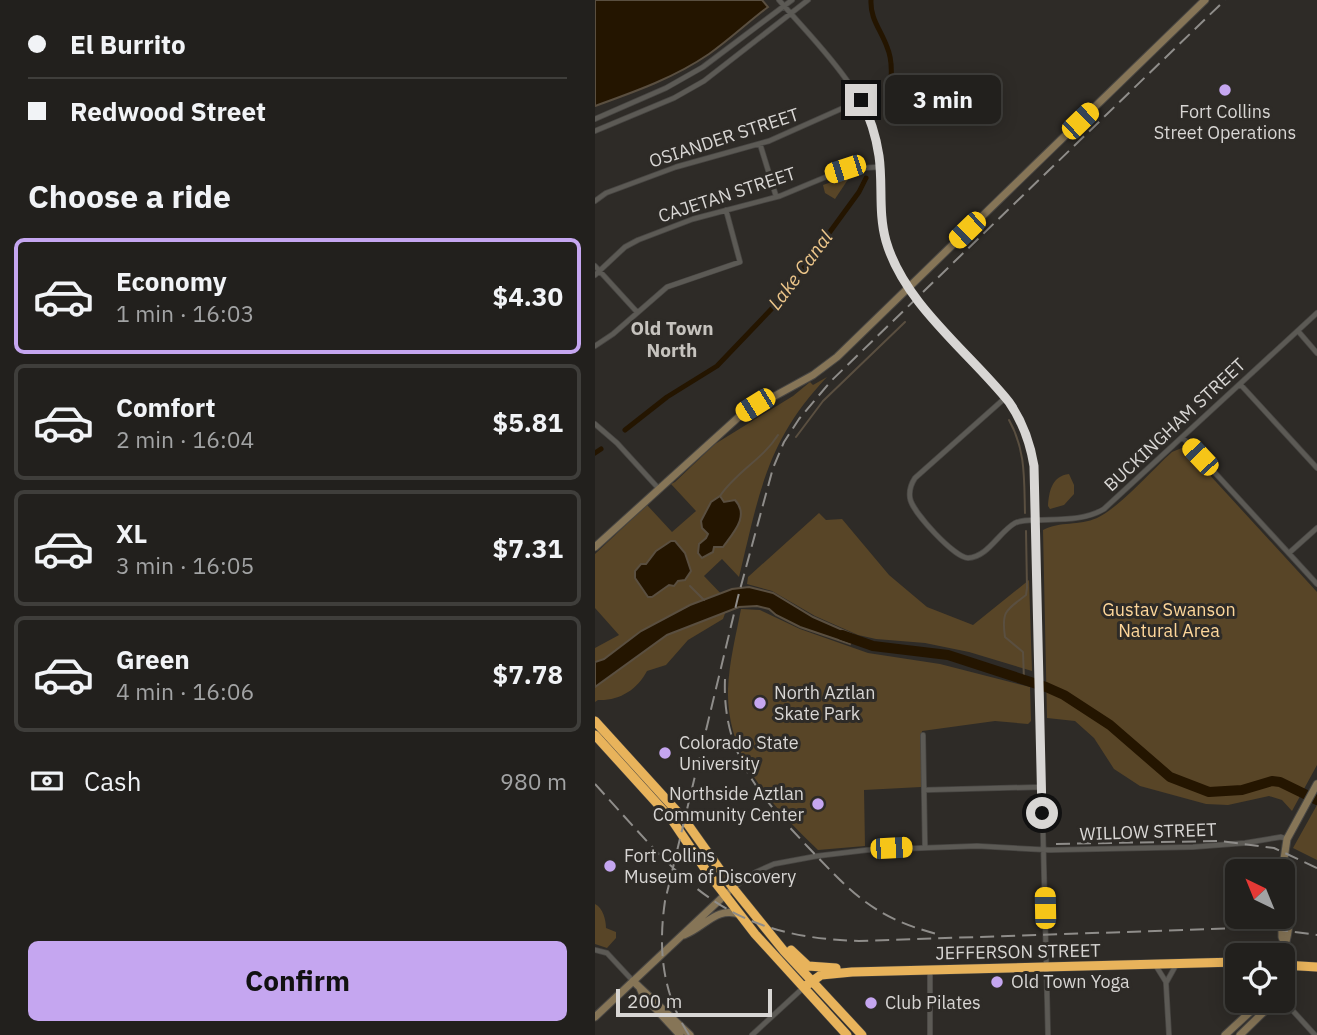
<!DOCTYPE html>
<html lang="en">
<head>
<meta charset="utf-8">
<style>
  body { margin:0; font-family:"IBM Plex Sans",sans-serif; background:#2a2826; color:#f1f3f6; height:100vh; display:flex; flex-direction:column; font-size:26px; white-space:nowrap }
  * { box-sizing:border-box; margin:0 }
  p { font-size:23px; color:#a2a3a4 }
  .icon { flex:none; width:38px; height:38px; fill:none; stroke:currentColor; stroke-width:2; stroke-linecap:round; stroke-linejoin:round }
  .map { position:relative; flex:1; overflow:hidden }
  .side { display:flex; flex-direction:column; background:#22201d; width:595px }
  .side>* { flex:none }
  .banner { display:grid; align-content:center; height:154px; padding:0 28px; background:#22201d }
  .needle { width:46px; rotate:317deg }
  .tools { position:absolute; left:630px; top:859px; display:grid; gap:14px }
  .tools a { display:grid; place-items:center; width:70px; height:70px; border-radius:10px; background:#22201d; box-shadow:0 4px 18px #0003,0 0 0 2px #3f3e3b; font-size:35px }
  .scale { position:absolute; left:21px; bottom:18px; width:156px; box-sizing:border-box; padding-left:7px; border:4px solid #d8d6d4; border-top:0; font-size:19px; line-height:24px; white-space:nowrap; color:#d8d6d4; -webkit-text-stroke:5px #2e2b27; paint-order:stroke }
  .end { position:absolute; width:32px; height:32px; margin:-16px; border:9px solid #d8d6d4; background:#111; box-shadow:0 0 0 4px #111 }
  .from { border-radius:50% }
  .bubble { position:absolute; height:49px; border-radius:10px; background:#22201d; box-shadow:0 4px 18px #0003,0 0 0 2px #3f3e3b; font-size:23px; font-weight:700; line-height:49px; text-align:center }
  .car { position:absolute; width:21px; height:42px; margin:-21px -10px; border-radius:9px; box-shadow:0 0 5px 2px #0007; background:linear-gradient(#f5c518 24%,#345 0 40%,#f5c518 0 76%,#345 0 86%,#f5c518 0) }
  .banner b { display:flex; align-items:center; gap:24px; height:66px; font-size:26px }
  .banner b+b { border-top:2px solid #3f3e3b }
  .banner i { width:18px; height:18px; background:#f1f3f6 }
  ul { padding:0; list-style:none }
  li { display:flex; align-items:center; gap:21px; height:116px; margin:0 14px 10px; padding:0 14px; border:4px solid #3f3e3b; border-radius:10px }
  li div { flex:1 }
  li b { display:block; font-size:26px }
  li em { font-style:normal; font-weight:700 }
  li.selected { border-color:#c5a6f0 }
  li>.icon { width:63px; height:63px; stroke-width:1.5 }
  h2 { padding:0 28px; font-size:32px; line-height:84px }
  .pay { display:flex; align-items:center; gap:18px; height:77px; padding:0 28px; font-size:26px }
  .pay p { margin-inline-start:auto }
  .cta { display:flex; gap:14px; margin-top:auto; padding:14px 28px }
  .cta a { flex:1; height:80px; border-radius:10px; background:#c5a6f0; color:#111; font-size:28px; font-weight:700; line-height:80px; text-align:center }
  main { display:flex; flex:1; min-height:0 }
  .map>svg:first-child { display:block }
</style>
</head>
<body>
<main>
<section class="side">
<div class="banner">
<b><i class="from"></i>El Burrito</b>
<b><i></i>Redwood Street</b>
</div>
<h2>Choose a ride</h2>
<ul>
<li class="selected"><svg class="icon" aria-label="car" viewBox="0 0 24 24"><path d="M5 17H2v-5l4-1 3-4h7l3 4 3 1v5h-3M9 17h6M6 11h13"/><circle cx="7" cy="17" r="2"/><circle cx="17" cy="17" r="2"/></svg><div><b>Economy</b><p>1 min · 16:03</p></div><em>$4.30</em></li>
<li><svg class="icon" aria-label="car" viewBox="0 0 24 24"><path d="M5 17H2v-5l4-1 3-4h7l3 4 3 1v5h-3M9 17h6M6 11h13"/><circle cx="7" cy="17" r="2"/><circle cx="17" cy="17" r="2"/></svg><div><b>Comfort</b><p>2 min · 16:04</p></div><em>$5.81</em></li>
<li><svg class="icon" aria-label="car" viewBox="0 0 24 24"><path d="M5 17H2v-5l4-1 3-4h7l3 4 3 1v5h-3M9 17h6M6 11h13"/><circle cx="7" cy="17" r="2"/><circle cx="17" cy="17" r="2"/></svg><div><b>XL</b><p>3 min · 16:05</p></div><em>$7.31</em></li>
<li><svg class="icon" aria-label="car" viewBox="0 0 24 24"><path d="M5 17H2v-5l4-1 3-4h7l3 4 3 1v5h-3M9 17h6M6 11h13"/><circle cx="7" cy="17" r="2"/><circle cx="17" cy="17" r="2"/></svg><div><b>Green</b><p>4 min · 16:06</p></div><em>$7.78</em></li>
</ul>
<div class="pay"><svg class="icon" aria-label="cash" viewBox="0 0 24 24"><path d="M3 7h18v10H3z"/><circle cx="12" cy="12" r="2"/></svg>Cash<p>980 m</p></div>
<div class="cta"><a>Confirm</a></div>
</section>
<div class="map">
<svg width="722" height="1035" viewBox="0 0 722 1035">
  <rect width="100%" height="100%" fill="#2e2b27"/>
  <path fill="#584527" d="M256,175L240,199L230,193L228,185Z
    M232,377C171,441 164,495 144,577L127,559L109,576L131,599L132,608L128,619L93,640L71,665L52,671C42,690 24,701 3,700L0,702V648L24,635L0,608V554L52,505L77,532L101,511L76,484L80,482L120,444L198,396L215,382L218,385Z
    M589,447L722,592V765L697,811L687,800L674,796L633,805L611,804L545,786L519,769L499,738L480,721L452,718L448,530C465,521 484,526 502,518C525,507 557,470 577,452Z
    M474,474L479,485V494L469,505L455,509L453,506C454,491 457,476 474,474Z
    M224,513L231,520L247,519L294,575L332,607L378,625L434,580L437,671L374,652L330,643L281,639L263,635L220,616L177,591L152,584L153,577Z
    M146,609L165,610L205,629L273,653L345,664L435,687L436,721L433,724L400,721L327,731L326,787L269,790L270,846L223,850C177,806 131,757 133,689C134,662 141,635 146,609Z
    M722,805V860L698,848Z
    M0,904C8,908 11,920 11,928L21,932V938L12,948L0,944Z"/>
  <path fill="#241500" stroke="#5a4f40" stroke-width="2" d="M0,0H167L173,7C153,22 134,40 114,54C79,78 39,92 0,106Z
    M125,496L129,502L140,500C155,516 138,533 128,547H119L118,552L107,558L103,553L104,544L111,538L113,534L107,528L106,521L116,502Z
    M76,541H80L90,553L96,571L90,580L83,581L79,586L74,585L57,597H53L40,578V571L46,564H51L61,551Z
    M154,587L178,593L218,617L259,635L255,644L205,627L181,615L174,609L162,606L144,607L72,635L0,687V662L9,659L46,631L95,605L137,589Z"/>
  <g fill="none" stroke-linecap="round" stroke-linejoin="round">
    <path stroke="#5a4f40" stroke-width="2" d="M414,420C431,450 429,480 430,513
      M201,437L228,401L310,322
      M125,496C141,472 168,459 183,435
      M95,586L109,600
      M429,680L428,652L410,637C406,610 412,610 431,595L432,588L431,531"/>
    <path stroke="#241500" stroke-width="5" d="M276,0C275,19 286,30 292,47C300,65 295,89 292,109
      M30,430L72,397L122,366L186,299L264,192L271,178
      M0,453L6,449"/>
    <path stroke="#241500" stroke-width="10" d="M247,635L278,646L353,655L451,687L469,695L515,725L575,777L614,792L647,790L677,781L685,782L722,800"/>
    <defs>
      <path id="street" d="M184,0C224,47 273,90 283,153C290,191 282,227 299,263C325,317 377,356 414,402C428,422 435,442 439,466L453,1035
        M0,119L71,88L108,67L197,0
        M0,131L79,98L109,81L213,0
        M165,144L181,196
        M0,201L11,193L81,167L174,141L266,100
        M0,266L42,312
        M0,275L30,247L43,240L98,219L185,196L250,169L284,167
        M703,331L722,353
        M0,346L18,334L72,287L145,262L131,210
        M645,384L722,468
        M410,398L320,478C316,484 314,491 315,498C317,512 360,558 373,558C393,557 404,532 420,523C427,520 434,520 441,520C464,519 489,521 509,509L722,313
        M0,424L22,443L64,489
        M588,438L722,584
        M694,553L722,528
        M328,735L330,847
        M329,790L447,787
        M139,887L161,872L179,864L222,856L272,850L382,846L455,850L598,847L650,843L686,837L692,839
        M0,950L12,953L38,981
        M561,966L571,982
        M688,1000L720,1035
        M157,1035L208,988
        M335,1035V970
        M574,1035L571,983L581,965"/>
      <path id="secondary" d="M0,547L147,414L218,375L242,357L610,0
        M687,872L692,839L722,784
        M687,917V937L690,944
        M89,935C110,927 122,905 146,915
        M688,979C690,968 688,956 690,945C695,927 695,925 688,907
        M38,981L95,1035
        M45,988L48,995L85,1035
        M0,1017L132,893
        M630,1035L667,1001
        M645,1035L680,1001"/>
      <path id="highway" d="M0,721L89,819L138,888L189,951L267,1035
        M0,735L77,820L110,869L160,934L252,1035
        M196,950L213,966L241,968
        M688,965L722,967
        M209,987L226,975L257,972L642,962"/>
    </defs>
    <use href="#street" stroke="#484643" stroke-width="6"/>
    <use href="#secondary" stroke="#484643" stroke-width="9"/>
    <use href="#highway" stroke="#484643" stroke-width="10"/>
    <use href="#street" stroke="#5c5a55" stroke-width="4.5"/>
    <use href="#secondary" stroke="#867557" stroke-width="7"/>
    <use href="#highway" stroke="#e8b35b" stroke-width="9"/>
    <path stroke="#8f8d8a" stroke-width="2" stroke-dasharray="14 7" stroke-linecap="butt" d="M130,679C127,753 164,795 212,846C256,892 277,917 342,934
      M0,784C86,878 125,937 264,941L648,928L686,930L722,935
      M461,844L626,841L679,848L722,868
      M94,1035C67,993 63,949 70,901L143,597L178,468L189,442L204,419L236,381L630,0"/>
  </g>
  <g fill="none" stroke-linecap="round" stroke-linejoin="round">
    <path stroke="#d8d6d4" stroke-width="9" d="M266,100C275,117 281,136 284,156C288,184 283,213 291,241C309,304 374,352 414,402C428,422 435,442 439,466L447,813"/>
  </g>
  <g fill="#c5a6f0" stroke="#2e2b27" stroke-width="2.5">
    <circle cx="630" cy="90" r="7"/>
    <circle cx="165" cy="703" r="7"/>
    <circle cx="70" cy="753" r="7"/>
    <circle cx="223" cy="804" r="7"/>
    <circle cx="15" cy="866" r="7"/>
    <circle cx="402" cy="982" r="7"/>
    <circle cx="276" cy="1003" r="7"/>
  </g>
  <g text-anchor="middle" stroke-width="6" stroke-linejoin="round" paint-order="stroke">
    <g font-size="18" fill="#d8d6d4" stroke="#2e2b27" text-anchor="start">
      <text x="630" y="118" text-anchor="middle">Fort Collins<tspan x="630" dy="21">Street Operations</tspan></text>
      <text x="179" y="699">North Aztlan<tspan x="179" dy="21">Skate Park</tspan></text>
      <text x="84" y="749">Colorado State<tspan x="84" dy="21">University</tspan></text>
      <text x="209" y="800" text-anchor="end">Northside Aztlan<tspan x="209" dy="21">Community Center</tspan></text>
      <text x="29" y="862">Fort Collins<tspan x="29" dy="21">Museum of Discovery</tspan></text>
      <text x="416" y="988">Old Town Yoga</text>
      <text x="290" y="1009">Club Pilates</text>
    </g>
    <g font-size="18" fill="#d8d6d4" stroke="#2e2b27">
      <text transform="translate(129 138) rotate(-18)" y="6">OSIANDER STREET</text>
      <text transform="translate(132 195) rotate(-18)" y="6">CAJETAN STREET</text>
      <text transform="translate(580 425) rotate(-43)" y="6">BUCKINGHAM STREET</text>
      <text transform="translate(553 832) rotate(-2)" y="6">WILLOW STREET</text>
      <text transform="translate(423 952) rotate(-1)" y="6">JEFFERSON STREET</text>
    </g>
    <g font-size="18" fill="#fdd69a" stroke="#2e2b27">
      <text x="574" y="616">Gustav Swanson<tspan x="574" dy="21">Natural Area</tspan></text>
    </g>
    <g font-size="19" font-style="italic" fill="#edc68a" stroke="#2e2b27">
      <text transform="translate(205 270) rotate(-53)" y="7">Lake Canal</text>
    </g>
    <g font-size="19" font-weight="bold" fill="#c6c3be" stroke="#2e2b27">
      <text x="77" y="335">Old Town<tspan x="77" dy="22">North</tspan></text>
    </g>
  </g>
</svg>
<div class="tools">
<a><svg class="needle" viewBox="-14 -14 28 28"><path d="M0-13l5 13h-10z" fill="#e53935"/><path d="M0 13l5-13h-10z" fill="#a2a3a4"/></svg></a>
<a><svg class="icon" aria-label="locate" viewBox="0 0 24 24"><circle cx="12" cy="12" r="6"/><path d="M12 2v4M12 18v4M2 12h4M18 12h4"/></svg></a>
</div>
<div class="scale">200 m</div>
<i class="end from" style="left:447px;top:813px"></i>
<i class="end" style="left:266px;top:100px"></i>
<div class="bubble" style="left:290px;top:75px;width:116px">3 min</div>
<i class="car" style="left:485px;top:121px;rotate:46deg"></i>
<i class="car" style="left:250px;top:169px;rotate:252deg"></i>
<i class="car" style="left:372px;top:230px;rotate:226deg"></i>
<i class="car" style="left:160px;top:405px;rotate:238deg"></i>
<i class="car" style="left:605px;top:457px;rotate:317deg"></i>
<i class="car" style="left:296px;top:848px;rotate:87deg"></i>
<i class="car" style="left:450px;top:908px;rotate:359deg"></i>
</div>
</main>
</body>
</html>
